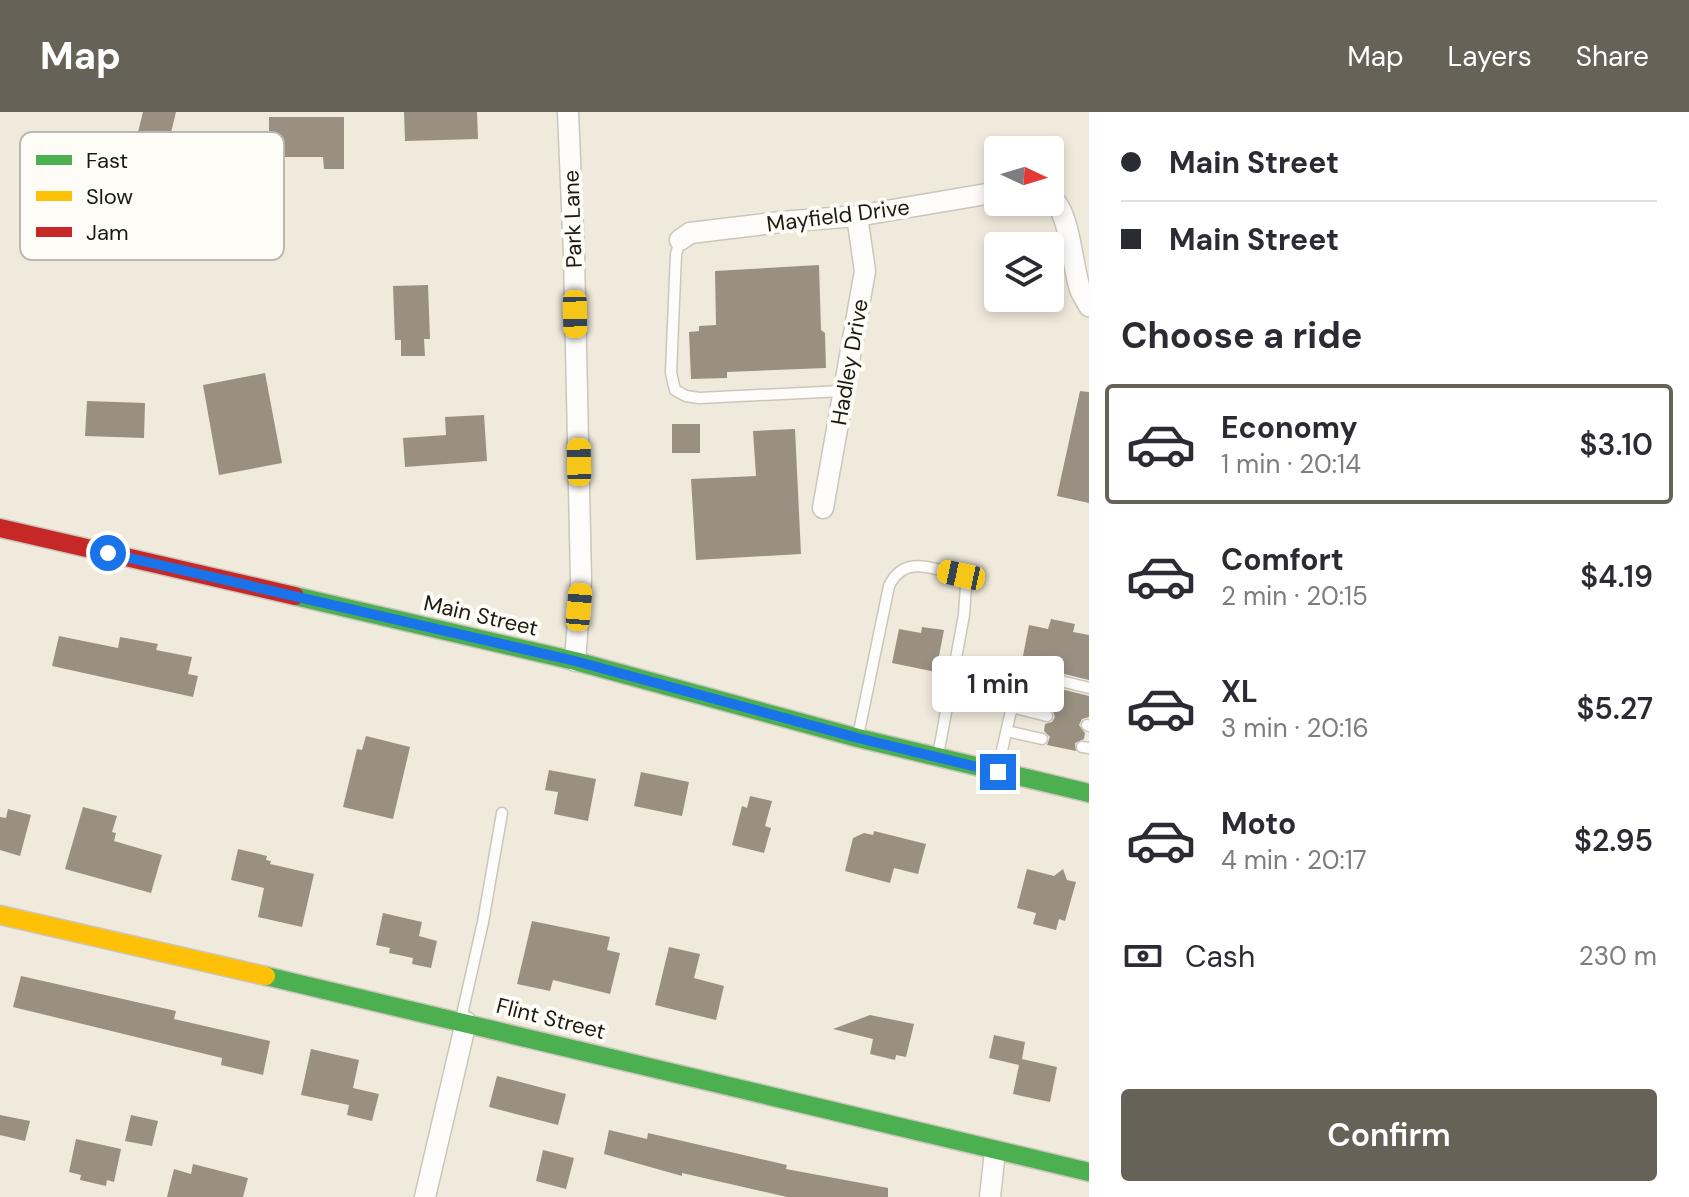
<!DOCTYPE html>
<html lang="en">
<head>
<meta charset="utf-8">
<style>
  body { margin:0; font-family:"DM Sans",sans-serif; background:#f2f2f3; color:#2b2b33; height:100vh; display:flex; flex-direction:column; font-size:30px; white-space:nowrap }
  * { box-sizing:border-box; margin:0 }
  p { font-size:26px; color:#7c7c81 }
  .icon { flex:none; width:44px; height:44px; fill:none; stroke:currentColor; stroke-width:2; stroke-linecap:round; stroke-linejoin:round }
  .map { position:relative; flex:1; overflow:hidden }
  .panel { display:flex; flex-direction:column; background:#fff; width:600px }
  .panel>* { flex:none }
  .hud { display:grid; align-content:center; height:176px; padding:0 32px; background:#fff }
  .needle { width:52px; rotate:94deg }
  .buttons { position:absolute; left:984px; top:24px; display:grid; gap:16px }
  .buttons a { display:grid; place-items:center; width:80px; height:80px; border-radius:8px; background:#fff; box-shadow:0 4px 12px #0003; font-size:40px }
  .end { position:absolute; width:36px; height:36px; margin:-18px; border:10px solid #1a73e8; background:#fff; box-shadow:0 0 0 4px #fff }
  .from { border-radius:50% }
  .bubble { position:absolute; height:56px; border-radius:8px; background:#fff; box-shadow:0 4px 12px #0003; font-size:26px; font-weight:600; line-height:56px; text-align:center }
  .car { position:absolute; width:24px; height:48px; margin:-24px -12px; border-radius:10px; box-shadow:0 0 6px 2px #0007; background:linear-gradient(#f5c518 24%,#345 0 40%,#f5c518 0 76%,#345 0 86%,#f5c518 0) }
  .hud b { display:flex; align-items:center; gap:28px; height:76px; font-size:30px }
  .hud b+b { border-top:2px solid #e1e1e2 }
  .hud i { width:20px; height:20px; background:#2b2b33 }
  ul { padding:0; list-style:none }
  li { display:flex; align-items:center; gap:24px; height:120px; margin:0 16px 12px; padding:0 16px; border:4px solid transparent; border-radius:8px }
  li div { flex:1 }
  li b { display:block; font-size:30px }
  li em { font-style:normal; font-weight:600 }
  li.selected { border-color:#676257 }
  li>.icon { width:72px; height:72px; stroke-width:1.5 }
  h2 { padding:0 32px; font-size:36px; line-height:96px }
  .pay { display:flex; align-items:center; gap:20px; height:88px; padding:0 32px; font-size:30px }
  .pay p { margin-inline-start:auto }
  .button { display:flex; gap:16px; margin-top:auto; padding:16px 32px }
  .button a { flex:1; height:92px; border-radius:8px; background:#676257; color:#fff; font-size:32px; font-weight:600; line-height:92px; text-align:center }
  header { display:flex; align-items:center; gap:48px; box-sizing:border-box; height:112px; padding:0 40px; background:#676257; color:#fff }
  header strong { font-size:38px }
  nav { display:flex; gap:44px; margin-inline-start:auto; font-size:28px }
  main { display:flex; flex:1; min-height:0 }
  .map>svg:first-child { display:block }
</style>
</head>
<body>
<header>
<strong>Map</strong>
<nav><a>Map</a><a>Layers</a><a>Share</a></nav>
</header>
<main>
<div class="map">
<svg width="1089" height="1085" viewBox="0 0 1089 1085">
  <rect width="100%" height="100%" fill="#f0eadc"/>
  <path fill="#9a9081" d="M143,0H176L167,37L136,28Z
    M404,0H477L478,27L405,29Z
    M269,5H344V57H324L323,45H269Z
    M819,153L821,218L825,221L826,256L727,260V266L691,267L689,220L699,219V214L716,213L715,159Z
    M428,173L430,227H424L425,244H401V228H395L393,174Z
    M265,261L282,351L219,363L203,273Z
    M1080,279L1089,280V391L1057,384Z
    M87,289L145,291L144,326L85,324Z
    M484,303L487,349L405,355L403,326L446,323L445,305Z
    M672,312H700V341H672Z
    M795,317L801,442L696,448L691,367L756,364L753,319Z
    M1051,507L1075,512L1073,520L1089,523V568L1056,560L1057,557L1022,549L1029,513L1048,517Z
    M922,515L944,518L936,560L892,551L899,517L921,521Z
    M59,524L118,536L120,525L158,532L156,538L192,545L188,562L198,564L193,585L52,554Z
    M1053,575L1089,584V605L1082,607L1079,613L1085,621L1084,627L1075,631L1076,639L1047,633L1050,625L1044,619L1045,612L1052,610L1055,605L1053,599L1049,596Z
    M366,624L410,635L393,707L343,695L357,637L362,638Z
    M549,658L596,667L588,709L554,702L558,680L545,678Z
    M641,660L689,670L682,704L634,694Z
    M750,684L772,689L765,714L771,716L764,741L732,733L742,694L747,696Z
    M83,695L117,704L112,720L116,721L114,729L162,743L151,781L65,757Z
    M8,697L31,703L20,744L0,738V705L6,706Z
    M874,719L926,732L918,762L894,756L890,771L845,759L853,726L864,721L873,723Z
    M238,737L267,744L266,748L271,749L270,752L314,762L302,815L258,805L264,776L231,768Z
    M1027,757L1054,764L1063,757L1067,768L1076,770L1065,809L1059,807L1056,818L1033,812L1036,801L1017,796Z
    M383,801L422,810L419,824L437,829L431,856L412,852L413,846L389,841L390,836L376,833Z
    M532,809L610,825L607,838L620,841L610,882L553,868L550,879L517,872Z
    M669,835L700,842L694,866L724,874L716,908L655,893Z
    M21,864L176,899L174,907L270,929L263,963L221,953L222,946L13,895Z
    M870,903L914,912L906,945L896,943L895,948L870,942L873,927L833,917Z
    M994,923L1025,930L1022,947L1057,955L1050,990L1013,982L1019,953L989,946Z
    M311,937L359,948L353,976L379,982L372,1009L347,1003L349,993L301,983Z
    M497,964L566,982L558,1013L489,995Z
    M0,1003L30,1009L25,1029L0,1023Z
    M131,1003L158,1009L152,1034L125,1029Z
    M609,1018L647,1027L648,1021L787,1053L786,1057L888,1076V1085H787L682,1061V1064L604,1042Z
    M76,1027L121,1037L114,1070L107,1068L106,1074L80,1068L81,1063L69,1060Z
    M543,1038L574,1046L566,1077L536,1069Z
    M193,1052L248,1066L243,1085H167L174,1057L191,1062Z"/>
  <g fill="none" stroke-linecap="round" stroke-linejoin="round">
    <defs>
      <path id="lane" d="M680,128L676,142L671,261L675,278L686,284L699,286L843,279
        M1012,595L1047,604
        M1087,613L1089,614
        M1007,619L1042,627
        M858,624L889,474C904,442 932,457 961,463L966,473L964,503L938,643
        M1082,635L1089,636
        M998,656L1020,559L1089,576
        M461,907L483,810L502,701"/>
      <path id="street" d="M568,0L574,143L581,468L575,549
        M1050,85C1070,97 1072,154 1080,177C1082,183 1086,188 1089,194
        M680,128L690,121L781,110L857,104L998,80
        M823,396L865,159L857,104
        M425,1085L466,910
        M990,1085L995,1039"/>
      <path id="fast" d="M295,484L575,549L858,626L1089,681
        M266,864L1089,1060"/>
      <path id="slow" d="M0,803L266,864"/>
      <path id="jam" d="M0,416L295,484"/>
    </defs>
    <use href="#lane" stroke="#cac6ba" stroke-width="13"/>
    <use href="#street" stroke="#cac6ba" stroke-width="23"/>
    <use href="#fast" stroke="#cac6ba" stroke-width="21"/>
    <use href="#slow" stroke="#cac6ba" stroke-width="21"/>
    <use href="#jam" stroke="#cac6ba" stroke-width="21"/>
    <use href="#lane" stroke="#fdfcfa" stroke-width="10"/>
    <use href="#street" stroke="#fdfcfa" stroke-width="20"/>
    <use href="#fast" stroke="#4caf50" stroke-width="18"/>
    <use href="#slow" stroke="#ffc107" stroke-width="18"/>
    <use href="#jam" stroke="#c62828" stroke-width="18"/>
  </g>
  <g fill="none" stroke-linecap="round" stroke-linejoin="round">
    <path stroke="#1a73e8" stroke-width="10" d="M108,441L575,549L858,626L998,660"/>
  </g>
  <g text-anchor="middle" stroke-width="8" stroke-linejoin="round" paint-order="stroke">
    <g font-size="22" fill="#1d1910" stroke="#fefcf7">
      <text transform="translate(838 103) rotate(-7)" y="8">Mayfield Drive</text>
      <text transform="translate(572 107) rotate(-92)" y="8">Park Lane</text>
      <text transform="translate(849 250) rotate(-80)" y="8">Hadley Drive</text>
      <text transform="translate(481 503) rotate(13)" y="8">Main Street</text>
      <text transform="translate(551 906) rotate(14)" y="8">Flint Street</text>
    </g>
  </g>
  <rect x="20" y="20" width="264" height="128" rx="12" fill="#fefcf7" stroke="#bab8b2" stroke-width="2"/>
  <rect x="36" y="43" width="36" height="10" fill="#4caf50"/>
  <rect x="36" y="79" width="36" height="10" fill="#ffc107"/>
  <rect x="36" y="115" width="36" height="10" fill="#c62828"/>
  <g font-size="22" fill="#1d1910">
    <text x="86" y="56">Fast</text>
    <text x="86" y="92">Slow</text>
    <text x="86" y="128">Jam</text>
  </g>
</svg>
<div class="buttons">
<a><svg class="needle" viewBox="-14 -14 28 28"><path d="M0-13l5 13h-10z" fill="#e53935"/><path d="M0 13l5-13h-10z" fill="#7c7c81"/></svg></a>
<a><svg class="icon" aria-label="layers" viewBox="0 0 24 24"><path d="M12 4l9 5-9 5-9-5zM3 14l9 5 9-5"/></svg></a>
</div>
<i class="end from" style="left:108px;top:441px"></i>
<i class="end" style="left:998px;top:660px"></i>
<div class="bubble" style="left:932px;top:544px;width:132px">1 min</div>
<i class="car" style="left:575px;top:202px;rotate:179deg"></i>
<i class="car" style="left:579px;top:350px;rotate:359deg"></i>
<i class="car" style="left:961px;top:463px;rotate:282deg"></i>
<i class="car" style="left:579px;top:495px;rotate:5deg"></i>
</div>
<section class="panel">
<div class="hud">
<b><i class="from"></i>Main Street</b>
<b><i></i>Main Street</b>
</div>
<h2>Choose a ride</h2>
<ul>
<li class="selected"><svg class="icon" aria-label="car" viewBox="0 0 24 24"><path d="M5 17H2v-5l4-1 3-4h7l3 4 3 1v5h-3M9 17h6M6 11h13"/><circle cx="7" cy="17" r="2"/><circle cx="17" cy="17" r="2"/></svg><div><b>Economy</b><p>1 min · 20:14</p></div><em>$3.10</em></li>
<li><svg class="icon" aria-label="car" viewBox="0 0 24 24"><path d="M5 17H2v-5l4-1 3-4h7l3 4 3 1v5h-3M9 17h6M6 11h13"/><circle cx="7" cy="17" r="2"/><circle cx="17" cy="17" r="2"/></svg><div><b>Comfort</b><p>2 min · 20:15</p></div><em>$4.19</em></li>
<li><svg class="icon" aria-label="car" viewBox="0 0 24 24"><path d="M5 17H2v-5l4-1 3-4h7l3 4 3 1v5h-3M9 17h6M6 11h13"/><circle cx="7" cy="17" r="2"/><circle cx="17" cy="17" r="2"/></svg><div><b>XL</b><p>3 min · 20:16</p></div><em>$5.27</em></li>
<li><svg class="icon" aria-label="car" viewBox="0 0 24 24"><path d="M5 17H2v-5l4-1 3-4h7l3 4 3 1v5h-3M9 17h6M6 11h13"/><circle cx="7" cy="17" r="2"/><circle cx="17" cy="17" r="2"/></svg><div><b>Moto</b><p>4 min · 20:17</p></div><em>$2.95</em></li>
</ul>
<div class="pay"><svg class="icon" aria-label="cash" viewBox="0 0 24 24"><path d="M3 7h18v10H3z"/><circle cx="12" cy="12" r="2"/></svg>Cash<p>230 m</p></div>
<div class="button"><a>Confirm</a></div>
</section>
</main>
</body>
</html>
